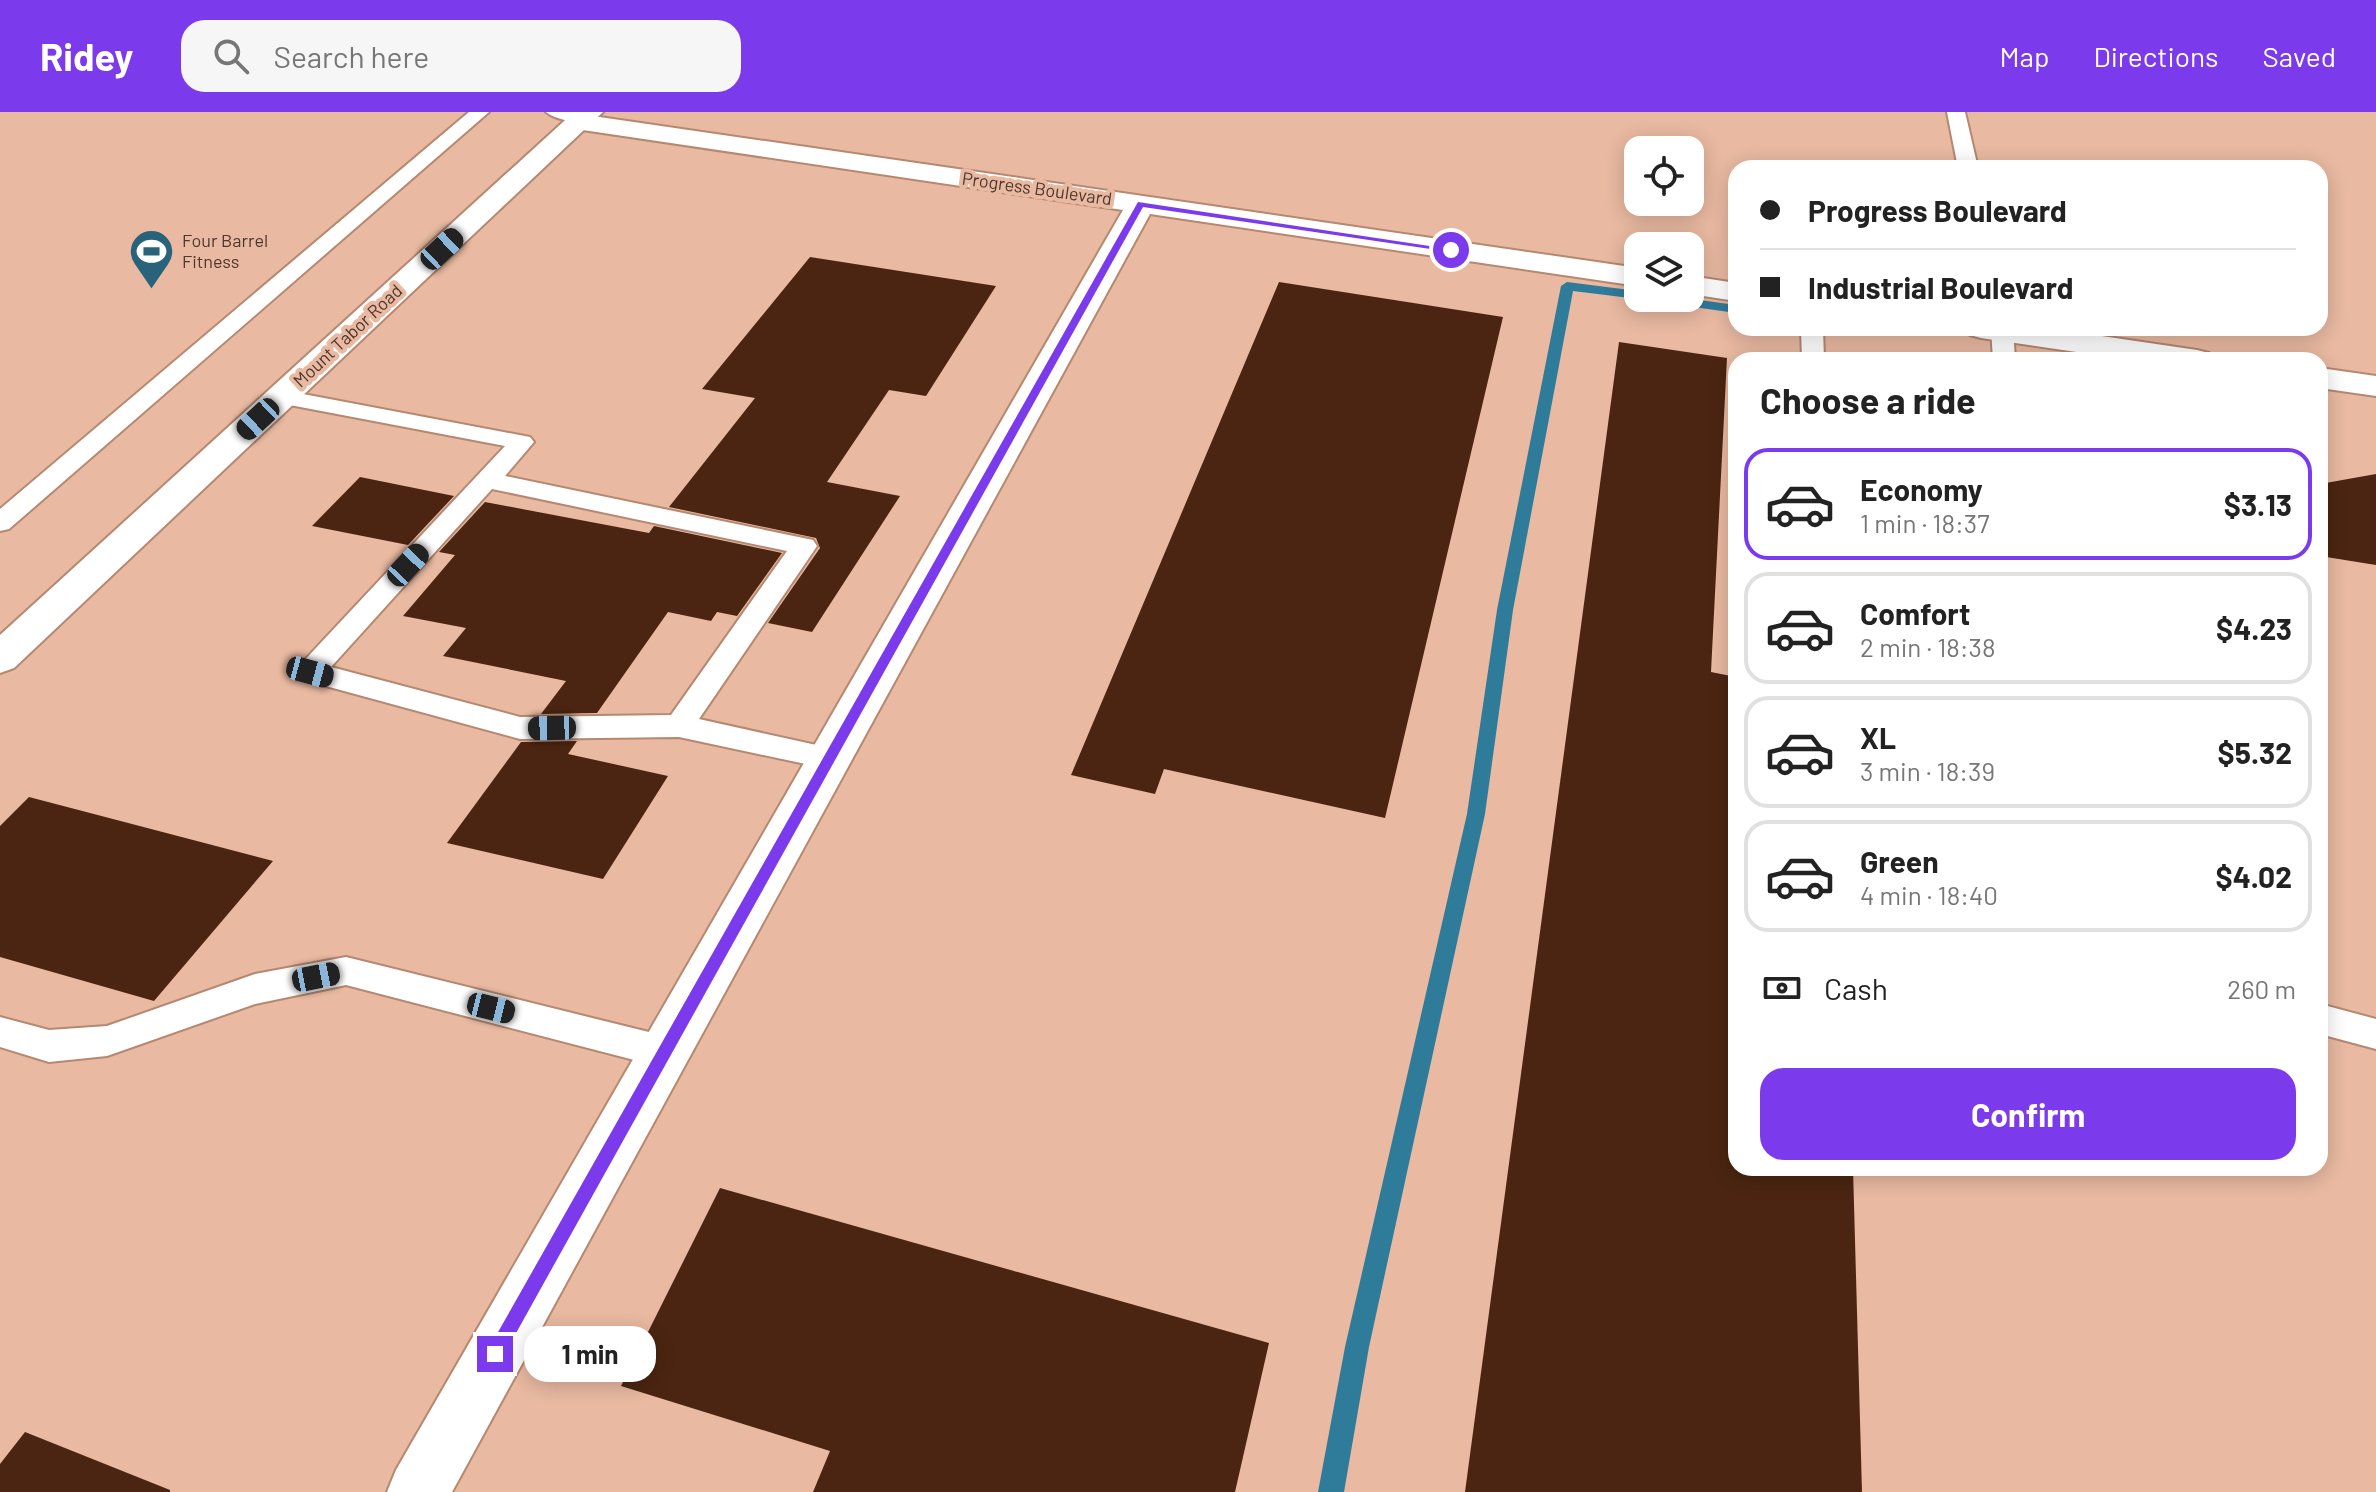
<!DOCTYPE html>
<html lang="en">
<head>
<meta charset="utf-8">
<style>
  body { margin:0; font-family:Barlow,sans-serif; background:#f6f6f6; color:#222; height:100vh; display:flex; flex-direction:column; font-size:30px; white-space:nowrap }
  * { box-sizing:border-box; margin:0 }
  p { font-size:26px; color:#767676 }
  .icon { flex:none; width:44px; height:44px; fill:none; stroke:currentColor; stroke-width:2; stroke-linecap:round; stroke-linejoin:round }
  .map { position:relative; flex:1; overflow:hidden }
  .drawer { position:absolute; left:1728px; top:240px; width:600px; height:824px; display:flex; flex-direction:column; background:#fff; border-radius:24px; box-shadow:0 4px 20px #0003 }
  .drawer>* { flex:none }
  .guide { position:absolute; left:1728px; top:48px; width:600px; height:176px; border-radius:24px; box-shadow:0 4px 20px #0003; display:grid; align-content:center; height:176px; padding:0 32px; background:#fff }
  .controls { position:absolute; left:1624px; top:24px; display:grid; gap:16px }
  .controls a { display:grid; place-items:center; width:80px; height:80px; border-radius:16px; background:#fff; box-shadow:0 4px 20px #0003; font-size:40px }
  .end { position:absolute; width:36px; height:36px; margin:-18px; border:10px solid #7c3aed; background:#fff; box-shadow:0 0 0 4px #fff }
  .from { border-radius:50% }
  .bubble { position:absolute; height:56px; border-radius:24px; background:#fff; box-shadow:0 4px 20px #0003; font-size:26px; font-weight:700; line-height:56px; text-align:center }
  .car { position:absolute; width:24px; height:48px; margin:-24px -12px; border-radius:10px; box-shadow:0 0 6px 2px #0007; background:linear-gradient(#222 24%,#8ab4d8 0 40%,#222 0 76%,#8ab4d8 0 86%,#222 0) }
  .guide b { display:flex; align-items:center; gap:28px; height:76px; font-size:30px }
  .guide b+b { border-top:2px solid #e0e0e0 }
  .guide i { width:20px; height:20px; background:#222 }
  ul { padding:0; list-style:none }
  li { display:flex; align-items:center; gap:24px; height:112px; margin:0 16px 12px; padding:0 16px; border:4px solid #e0e0e0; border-radius:24px }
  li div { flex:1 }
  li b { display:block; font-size:30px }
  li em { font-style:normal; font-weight:700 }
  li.active { border-color:#7c3aed }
  li>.icon { width:72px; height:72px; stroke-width:1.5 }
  h2 { padding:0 32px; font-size:36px; line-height:96px }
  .pay { display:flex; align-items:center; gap:20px; height:88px; padding:0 32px; font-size:30px }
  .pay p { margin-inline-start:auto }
  .action { display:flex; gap:16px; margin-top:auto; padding:16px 32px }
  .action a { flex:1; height:92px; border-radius:24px; background:#7c3aed; color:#fff; font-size:32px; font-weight:700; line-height:92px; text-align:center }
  header { display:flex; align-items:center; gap:48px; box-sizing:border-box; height:112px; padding:0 40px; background:#7c3aed; color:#fff }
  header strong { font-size:38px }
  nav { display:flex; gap:44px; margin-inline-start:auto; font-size:28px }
  .search { width:560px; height:72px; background:#f6f6f6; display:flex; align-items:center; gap:20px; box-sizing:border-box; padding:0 28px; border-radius:24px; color:#767676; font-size:30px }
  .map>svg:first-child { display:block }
</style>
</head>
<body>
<header>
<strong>Ridey</strong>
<div class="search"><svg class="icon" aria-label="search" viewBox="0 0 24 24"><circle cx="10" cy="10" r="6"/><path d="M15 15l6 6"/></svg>Search here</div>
<nav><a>Map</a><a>Directions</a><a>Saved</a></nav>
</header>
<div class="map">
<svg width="2376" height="1380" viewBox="0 0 2376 1380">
  <rect width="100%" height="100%" fill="#e9b9a1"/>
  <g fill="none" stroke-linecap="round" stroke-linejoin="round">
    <path fill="#2f7b9a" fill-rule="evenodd" d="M1567,170L1638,179V186H1641L1638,187L1573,179L1513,498L1485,702L1369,1235L1344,1380H1318L1345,1235L1467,702L1497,498L1561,174Z
      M1652,186H1685L1736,193V201L1658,190Z"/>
  </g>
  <path fill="#4b2511" d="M810,145L996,174L926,284L889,278L827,370L900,384L812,520L768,511L820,436L816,426L669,395L755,286L702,277Z
    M1279,170L1503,205L1385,706L1164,657L1155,682L1071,663Z
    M1619,230L1727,246L1711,560L1736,565V1056H1853L1862,1380H1465Z
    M2376,362V453L2320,444V372Z
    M360,365L454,384L408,433L312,414Z
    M485,390L649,421L654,414L782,441L737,504L717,500L711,509L668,500L597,601L541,602L566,569L443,544L466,516L403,504L455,443L439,440Z
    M577,629L568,642L668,664L603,767L447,731L521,630Z
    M29,685L273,749L154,889L0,845V714Z
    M720,1076L1269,1231L1235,1380H813L830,1339L621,1274Z
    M25,1320L170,1378V1380H0V1352Z"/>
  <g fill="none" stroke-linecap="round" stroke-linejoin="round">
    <defs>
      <path id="service" d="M469,0H489L9,417L0,419V397Z
        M546,0H592L595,4C584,13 557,9 546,0Z
        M1947,0H1965L1978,56H1958Z
        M1801,216H1823L1824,248H1802Z
        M1991,216H2013L2015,248H1993Z
        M282,278L530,325L534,330L505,364L813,428L817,434L813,440L699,607L839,638L844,646L839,654L829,657L679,625L520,627L300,567L296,560L300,553L505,334L274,290L270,285L274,280ZM492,377L787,439L671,603L520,605L331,555Z
        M346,845L665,924L677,929L682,940L677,951L665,956L346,873L255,892L107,944L49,950L0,935V905L49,918L107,914L255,862Z
        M2320,892L2376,907V937L2320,922Z"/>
      <path id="minor" d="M579,2L1638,156V174L1150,102L452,1380H387L396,1358L1123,98L569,16L566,10L569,4Z
        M1690,164L1736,171V189L1690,182Z
        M1965,216H2047L2197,238L2209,241L2213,248H2131L1981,226L1970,223Z
        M2320,256L2376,264V284L2320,276Z"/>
      <path id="tertiary" d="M574,0H603L14,556L0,561V523Z"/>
    </defs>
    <use href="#service" stroke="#b58871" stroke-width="4"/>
    <use href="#minor" stroke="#b58871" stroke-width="4"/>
    <use href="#tertiary" stroke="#b58871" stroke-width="4"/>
    <use href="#service" fill="#fff" fill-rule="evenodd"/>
    <use href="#minor" fill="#fff" fill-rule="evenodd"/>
    <use href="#tertiary" fill="#fff" fill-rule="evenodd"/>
  </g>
  <path fill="#7c3aed" d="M1138,90L1456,138L1451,140L1143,95L501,1248L495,1251L489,1248L487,1242L489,1236Z"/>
  <defs>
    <symbol id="stadium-pin" viewBox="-11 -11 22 30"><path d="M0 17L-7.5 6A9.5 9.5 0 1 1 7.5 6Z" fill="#28637b" stroke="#e9b9a1"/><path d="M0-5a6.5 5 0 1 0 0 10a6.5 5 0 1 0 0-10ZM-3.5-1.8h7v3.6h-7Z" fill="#fff"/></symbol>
  </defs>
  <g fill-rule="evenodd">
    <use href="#stadium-pin" x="126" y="114" width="51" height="69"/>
  </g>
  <g text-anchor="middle" stroke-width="8" stroke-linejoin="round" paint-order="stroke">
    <g font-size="18" fill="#4b382e" stroke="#e9b9a1">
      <text transform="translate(1037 77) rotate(8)" y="6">Progress Boulevard</text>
      <text transform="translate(348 224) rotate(-43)" y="6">Mount Tabor Road</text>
    </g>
    <g font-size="18" fill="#4b382e" stroke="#e9b9a1" text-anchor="start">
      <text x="182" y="135">Four Barrel<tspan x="182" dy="21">Fitness</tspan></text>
    </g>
  </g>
</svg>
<div class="controls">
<a><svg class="icon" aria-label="locate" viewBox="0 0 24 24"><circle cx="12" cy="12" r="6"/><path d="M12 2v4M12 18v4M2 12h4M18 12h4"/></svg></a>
<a><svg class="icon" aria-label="layers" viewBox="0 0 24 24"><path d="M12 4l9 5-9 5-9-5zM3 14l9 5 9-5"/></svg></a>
</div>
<i class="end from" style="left:1451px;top:138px"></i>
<i class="end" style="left:495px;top:1242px"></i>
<div class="bubble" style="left:524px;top:1214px;width:132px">1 min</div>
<i class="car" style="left:442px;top:137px;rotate:47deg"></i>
<i class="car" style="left:258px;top:307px;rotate:227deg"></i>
<i class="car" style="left:408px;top:453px;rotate:43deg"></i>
<i class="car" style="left:310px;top:560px;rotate:105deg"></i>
<i class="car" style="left:552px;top:616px;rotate:269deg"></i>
<i class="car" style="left:316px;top:865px;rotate:79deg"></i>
<i class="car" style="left:491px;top:896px;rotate:104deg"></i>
<div class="guide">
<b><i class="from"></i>Progress Boulevard</b>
<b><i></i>Industrial Boulevard</b>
</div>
<section class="drawer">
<h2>Choose a ride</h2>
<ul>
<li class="active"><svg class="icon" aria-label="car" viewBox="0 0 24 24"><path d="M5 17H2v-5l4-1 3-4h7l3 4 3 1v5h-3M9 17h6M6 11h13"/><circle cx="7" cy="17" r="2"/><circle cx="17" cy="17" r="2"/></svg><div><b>Economy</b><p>1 min · 18:37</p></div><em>$3.13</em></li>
<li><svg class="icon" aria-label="car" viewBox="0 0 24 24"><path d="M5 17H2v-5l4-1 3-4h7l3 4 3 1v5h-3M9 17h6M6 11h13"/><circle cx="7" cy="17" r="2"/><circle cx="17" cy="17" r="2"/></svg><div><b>Comfort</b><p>2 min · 18:38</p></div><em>$4.23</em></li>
<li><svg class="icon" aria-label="car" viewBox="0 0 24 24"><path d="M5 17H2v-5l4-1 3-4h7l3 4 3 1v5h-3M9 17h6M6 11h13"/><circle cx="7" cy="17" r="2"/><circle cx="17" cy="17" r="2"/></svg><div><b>XL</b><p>3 min · 18:39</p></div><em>$5.32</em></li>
<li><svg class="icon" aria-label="car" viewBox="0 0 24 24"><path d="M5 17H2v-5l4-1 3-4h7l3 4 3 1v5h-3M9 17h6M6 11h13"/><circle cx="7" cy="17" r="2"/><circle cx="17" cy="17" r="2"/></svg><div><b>Green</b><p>4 min · 18:40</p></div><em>$4.02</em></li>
</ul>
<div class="pay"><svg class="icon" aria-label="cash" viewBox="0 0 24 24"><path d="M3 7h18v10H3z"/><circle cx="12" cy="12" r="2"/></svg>Cash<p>260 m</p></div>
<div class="action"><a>Confirm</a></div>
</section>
</div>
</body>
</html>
